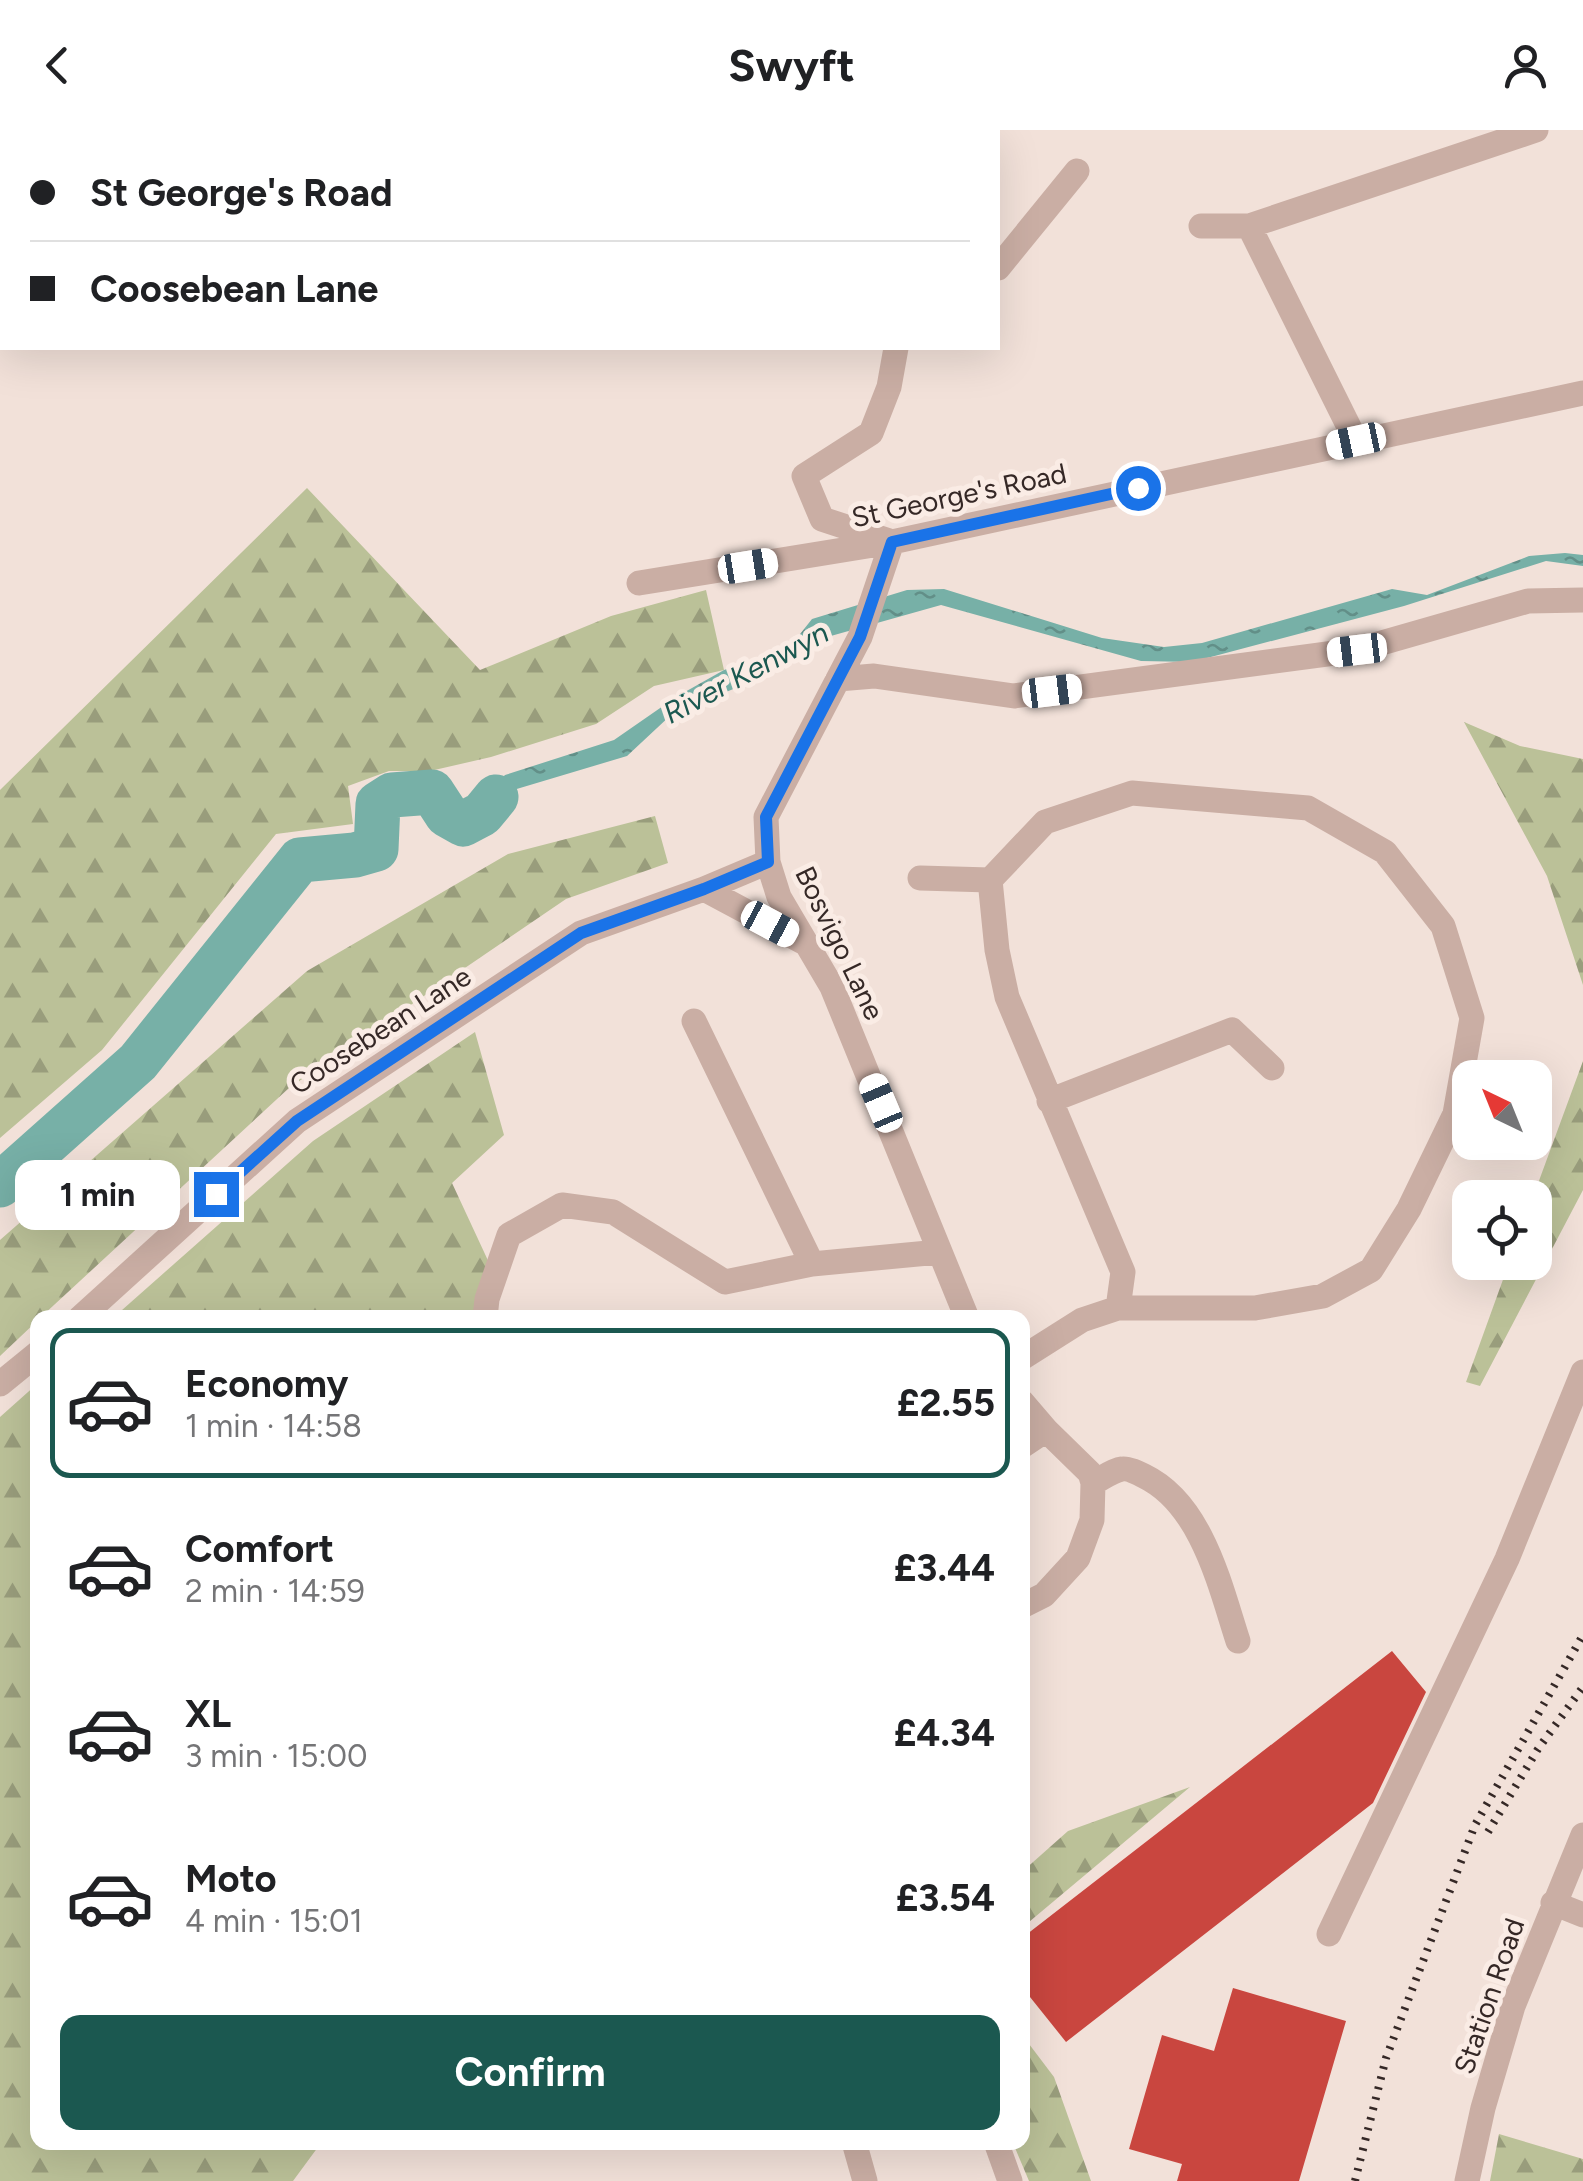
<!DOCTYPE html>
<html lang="en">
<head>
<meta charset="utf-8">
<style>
  body { margin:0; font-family:Figtree,sans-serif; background:#f6f6f6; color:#202124; height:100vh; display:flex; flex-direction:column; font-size:38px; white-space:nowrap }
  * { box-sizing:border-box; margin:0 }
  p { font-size:32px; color:#757577 }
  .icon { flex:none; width:55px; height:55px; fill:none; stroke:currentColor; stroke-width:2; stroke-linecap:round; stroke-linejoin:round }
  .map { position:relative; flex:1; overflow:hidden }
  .details { position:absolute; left:30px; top:1180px; width:1000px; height:840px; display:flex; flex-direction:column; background:#fff; border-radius:20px; box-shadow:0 10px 40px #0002 }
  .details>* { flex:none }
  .banner { position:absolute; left:0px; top:0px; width:1000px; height:220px; box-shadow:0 10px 40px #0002; display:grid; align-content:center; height:220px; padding:0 30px; background:#fff }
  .needle { width:65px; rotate:317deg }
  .fabs { position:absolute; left:1452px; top:930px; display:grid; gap:20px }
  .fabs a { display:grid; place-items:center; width:100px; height:100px; border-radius:20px; background:#fff; box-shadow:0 10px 40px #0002; font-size:50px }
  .end { position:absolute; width:45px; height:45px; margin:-22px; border:12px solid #1a73e8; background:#fff; box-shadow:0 0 0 5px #fff }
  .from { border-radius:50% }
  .bubble { position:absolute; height:70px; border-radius:20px; background:#fff; box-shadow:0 10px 40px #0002; font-size:32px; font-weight:700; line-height:70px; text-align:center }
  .car { position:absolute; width:30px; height:60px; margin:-30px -15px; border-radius:12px; box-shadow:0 0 8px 2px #0007; background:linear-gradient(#fff 24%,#345 0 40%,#fff 0 76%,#345 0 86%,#fff 0) }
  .banner b { display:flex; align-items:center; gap:35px; height:95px; font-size:38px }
  .banner b+b { border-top:2px solid #e0e0e0 }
  .banner i { width:25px; height:25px; background:#202124 }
  ul { padding:18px 0 0; list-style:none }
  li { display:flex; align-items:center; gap:30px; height:150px; margin:0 20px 15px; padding:0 10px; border:5px solid transparent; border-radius:20px }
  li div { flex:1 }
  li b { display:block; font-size:38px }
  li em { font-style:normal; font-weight:700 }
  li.selected { border-color:#1b5850 }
  li>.icon { width:90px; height:90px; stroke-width:1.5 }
  .cta { display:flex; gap:20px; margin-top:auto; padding:20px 30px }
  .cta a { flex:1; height:115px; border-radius:20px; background:#1b5850; color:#fff; font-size:40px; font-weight:700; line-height:115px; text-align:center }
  header { display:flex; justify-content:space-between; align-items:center; height:130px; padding:0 30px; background:#fff; font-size:45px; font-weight:700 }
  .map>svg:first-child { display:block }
</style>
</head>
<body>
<header><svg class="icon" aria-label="back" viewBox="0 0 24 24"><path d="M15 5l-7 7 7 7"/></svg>Swyft<svg class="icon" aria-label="person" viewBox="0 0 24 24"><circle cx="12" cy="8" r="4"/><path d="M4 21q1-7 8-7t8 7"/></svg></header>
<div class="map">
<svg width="1583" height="2051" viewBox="0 0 1583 2051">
  <defs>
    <pattern id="forest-firs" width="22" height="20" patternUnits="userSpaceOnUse" patternTransform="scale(2.5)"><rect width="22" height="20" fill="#bbc198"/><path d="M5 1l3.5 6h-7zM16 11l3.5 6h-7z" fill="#999d7c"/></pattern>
    <pattern id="water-ripples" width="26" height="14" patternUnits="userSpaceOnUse" patternTransform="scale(2.5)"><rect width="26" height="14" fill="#77b0a7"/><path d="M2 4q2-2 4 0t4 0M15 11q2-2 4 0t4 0" fill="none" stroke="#628f88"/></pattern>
  </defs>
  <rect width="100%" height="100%" fill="#f2e1d9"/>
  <path fill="url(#forest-firs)" d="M307,358L480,540L611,486L706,460L724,540L654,556L596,594L491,627L430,641H389L348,656L353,694L276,704L102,920L0,1008V660Z
    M1464,592L1520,616L1583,629V855L1547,746Z
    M655,686L668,733L566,769L289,958L41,1187L38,1188L37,1191L0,1226V1110L307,841L508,724Z
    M475,902L504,1005L452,1053L491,1137L476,1187L113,1188L313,1011Z
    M1583,931V1060L1480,1256L1466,1252L1509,1133L1535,1132L1533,1067Z
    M37,1254L38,2012L321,2013L293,2051H0V1287Z
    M1190,1657L1023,1797V1741L1068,1701Z
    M1023,1906L1054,1947L1091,2051H1029L1013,2013L1022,2012Z
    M1499,2004L1583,2029V2051H1490Z"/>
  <path fill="url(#water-ripples)" d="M1565,423L1583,425V436L1546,431L1404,476L1192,532L1141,531L941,475L813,511L785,538L672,584L627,626L510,661L484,690L459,695L447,686L468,683L505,645L614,610L676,567L724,540L789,518L812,489L907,460L944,459L1102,508L1164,517L1202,513L1392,459L1427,465L1529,426Z"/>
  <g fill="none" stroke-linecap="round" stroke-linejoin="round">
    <path stroke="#77b0a7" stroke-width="45" d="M0,1055L138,932L300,730L355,725L376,719L378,674L392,665L432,662L447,685L463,694L482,684L496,667"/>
  </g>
  <path fill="#c9463f" d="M1392,1521L1426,1562L1373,1673L1066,1912L1022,1857V1808Z
    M1233,1858L1346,1891L1299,2051H1177L1182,2034L1129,2019L1162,1905L1214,1921Z"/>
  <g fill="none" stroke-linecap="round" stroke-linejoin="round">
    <path stroke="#caaea4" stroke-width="25" d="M860,0L861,2
      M1201,96H1249L1536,0
      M1249,96L1356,311
      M998,138L1077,41
      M896,218L889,257L871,303L804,346L822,389L892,412L860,507L766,687L768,732L779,767L832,857L967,1188
      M639,453L892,412L1583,263
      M838,549L874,546L1014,566L1357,520L1528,471L1583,470
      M768,732L704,759L803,812
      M920,748L990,750
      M694,891L812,1134
      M1049,971L1232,900L1272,938
      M80,1188L297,991L581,803L704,759
      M485,1188L487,1169L509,1105L562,1075L613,1082L725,1152L812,1134L939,1122
      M1022,1228L1082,1190L1118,1178H1255L1323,1166L1371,1140L1409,1079L1455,984L1472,888L1443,796L1385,722L1308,678L1132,663L1045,692L990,750L997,820L1007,867L1123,1142L1118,1178
      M0,1254L38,1223
      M1022,1272L1046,1300L1090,1343L1093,1353L1092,1390L1078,1428L1044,1465L1022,1476
      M1022,1316L1046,1300
      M1093,1353C1101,1349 1113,1340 1122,1339C1128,1338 1138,1343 1144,1346C1202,1374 1220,1456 1238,1511
      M1553,1773L1583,1785
      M1329,1804L1507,1429L1583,1242
      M854,2012L865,2051
      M996,2012L1010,2051
      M1467,2051L1483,1978L1513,1876L1583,1705"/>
    <path stroke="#352826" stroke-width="8" stroke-dasharray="2.5 8" stroke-linecap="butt" d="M1488,1702L1538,1619L1583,1557
      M1355,2051L1386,1928L1475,1695L1583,1505"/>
  </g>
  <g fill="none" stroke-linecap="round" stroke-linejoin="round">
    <path stroke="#1a73e8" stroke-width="12" d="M216,1064L297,991L581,803L704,759L768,732L766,687L860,507L892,412L1138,358"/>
  </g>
  <g text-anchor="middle" stroke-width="10" stroke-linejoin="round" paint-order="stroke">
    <g font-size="28" fill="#352826" stroke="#faece5">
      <text transform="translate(959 365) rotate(-12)" y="10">St George's Road</text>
      <text transform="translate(840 813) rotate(64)" y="10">Bosvigo Lane</text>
      <text transform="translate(380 900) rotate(-33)" y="10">Coosebean Lane</text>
      <text transform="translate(1489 1866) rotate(-71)" y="10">Station Road</text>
    </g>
    <g font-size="30" font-style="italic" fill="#1b5850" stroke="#faece5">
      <text transform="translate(746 543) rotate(-28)" y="10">River Kenwyn</text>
    </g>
  </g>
</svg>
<div class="fabs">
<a><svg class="needle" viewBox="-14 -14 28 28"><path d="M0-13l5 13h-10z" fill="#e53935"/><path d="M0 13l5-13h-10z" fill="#757577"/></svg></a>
<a><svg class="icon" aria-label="locate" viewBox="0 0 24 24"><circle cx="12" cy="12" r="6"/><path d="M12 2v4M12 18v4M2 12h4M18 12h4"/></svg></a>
</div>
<i class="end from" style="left:1138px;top:358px"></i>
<i class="end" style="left:216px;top:1064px"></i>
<div class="bubble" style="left:15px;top:1030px;width:165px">1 min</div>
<i class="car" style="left:1356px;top:311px;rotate:258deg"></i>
<i class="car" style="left:748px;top:436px;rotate:81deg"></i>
<i class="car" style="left:1357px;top:520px;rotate:263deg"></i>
<i class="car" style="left:1052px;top:561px;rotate:83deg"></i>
<i class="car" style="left:770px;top:794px;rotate:118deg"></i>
<i class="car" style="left:881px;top:973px;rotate:337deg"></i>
<div class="banner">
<b><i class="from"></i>St George's Road</b>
<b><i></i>Coosebean Lane</b>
</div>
<section class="details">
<ul>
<li class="selected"><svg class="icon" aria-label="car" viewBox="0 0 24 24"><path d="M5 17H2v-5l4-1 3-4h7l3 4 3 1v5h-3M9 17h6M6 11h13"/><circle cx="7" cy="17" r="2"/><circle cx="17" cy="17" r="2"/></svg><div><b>Economy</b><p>1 min · 14:58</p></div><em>£2.55</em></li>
<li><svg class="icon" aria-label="car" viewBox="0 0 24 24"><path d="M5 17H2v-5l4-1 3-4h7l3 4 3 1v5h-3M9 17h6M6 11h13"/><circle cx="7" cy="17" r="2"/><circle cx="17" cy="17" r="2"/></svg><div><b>Comfort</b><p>2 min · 14:59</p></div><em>£3.44</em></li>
<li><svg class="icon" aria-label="car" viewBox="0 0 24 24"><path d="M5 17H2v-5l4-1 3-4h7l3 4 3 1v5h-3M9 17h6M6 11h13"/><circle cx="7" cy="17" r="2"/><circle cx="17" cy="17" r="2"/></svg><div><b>XL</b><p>3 min · 15:00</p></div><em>£4.34</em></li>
<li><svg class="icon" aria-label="car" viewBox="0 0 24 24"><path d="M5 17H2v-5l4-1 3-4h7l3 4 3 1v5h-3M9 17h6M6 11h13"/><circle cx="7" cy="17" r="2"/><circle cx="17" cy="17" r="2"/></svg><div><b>Moto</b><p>4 min · 15:01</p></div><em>£3.54</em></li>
</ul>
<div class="cta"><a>Confirm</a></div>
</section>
</div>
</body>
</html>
